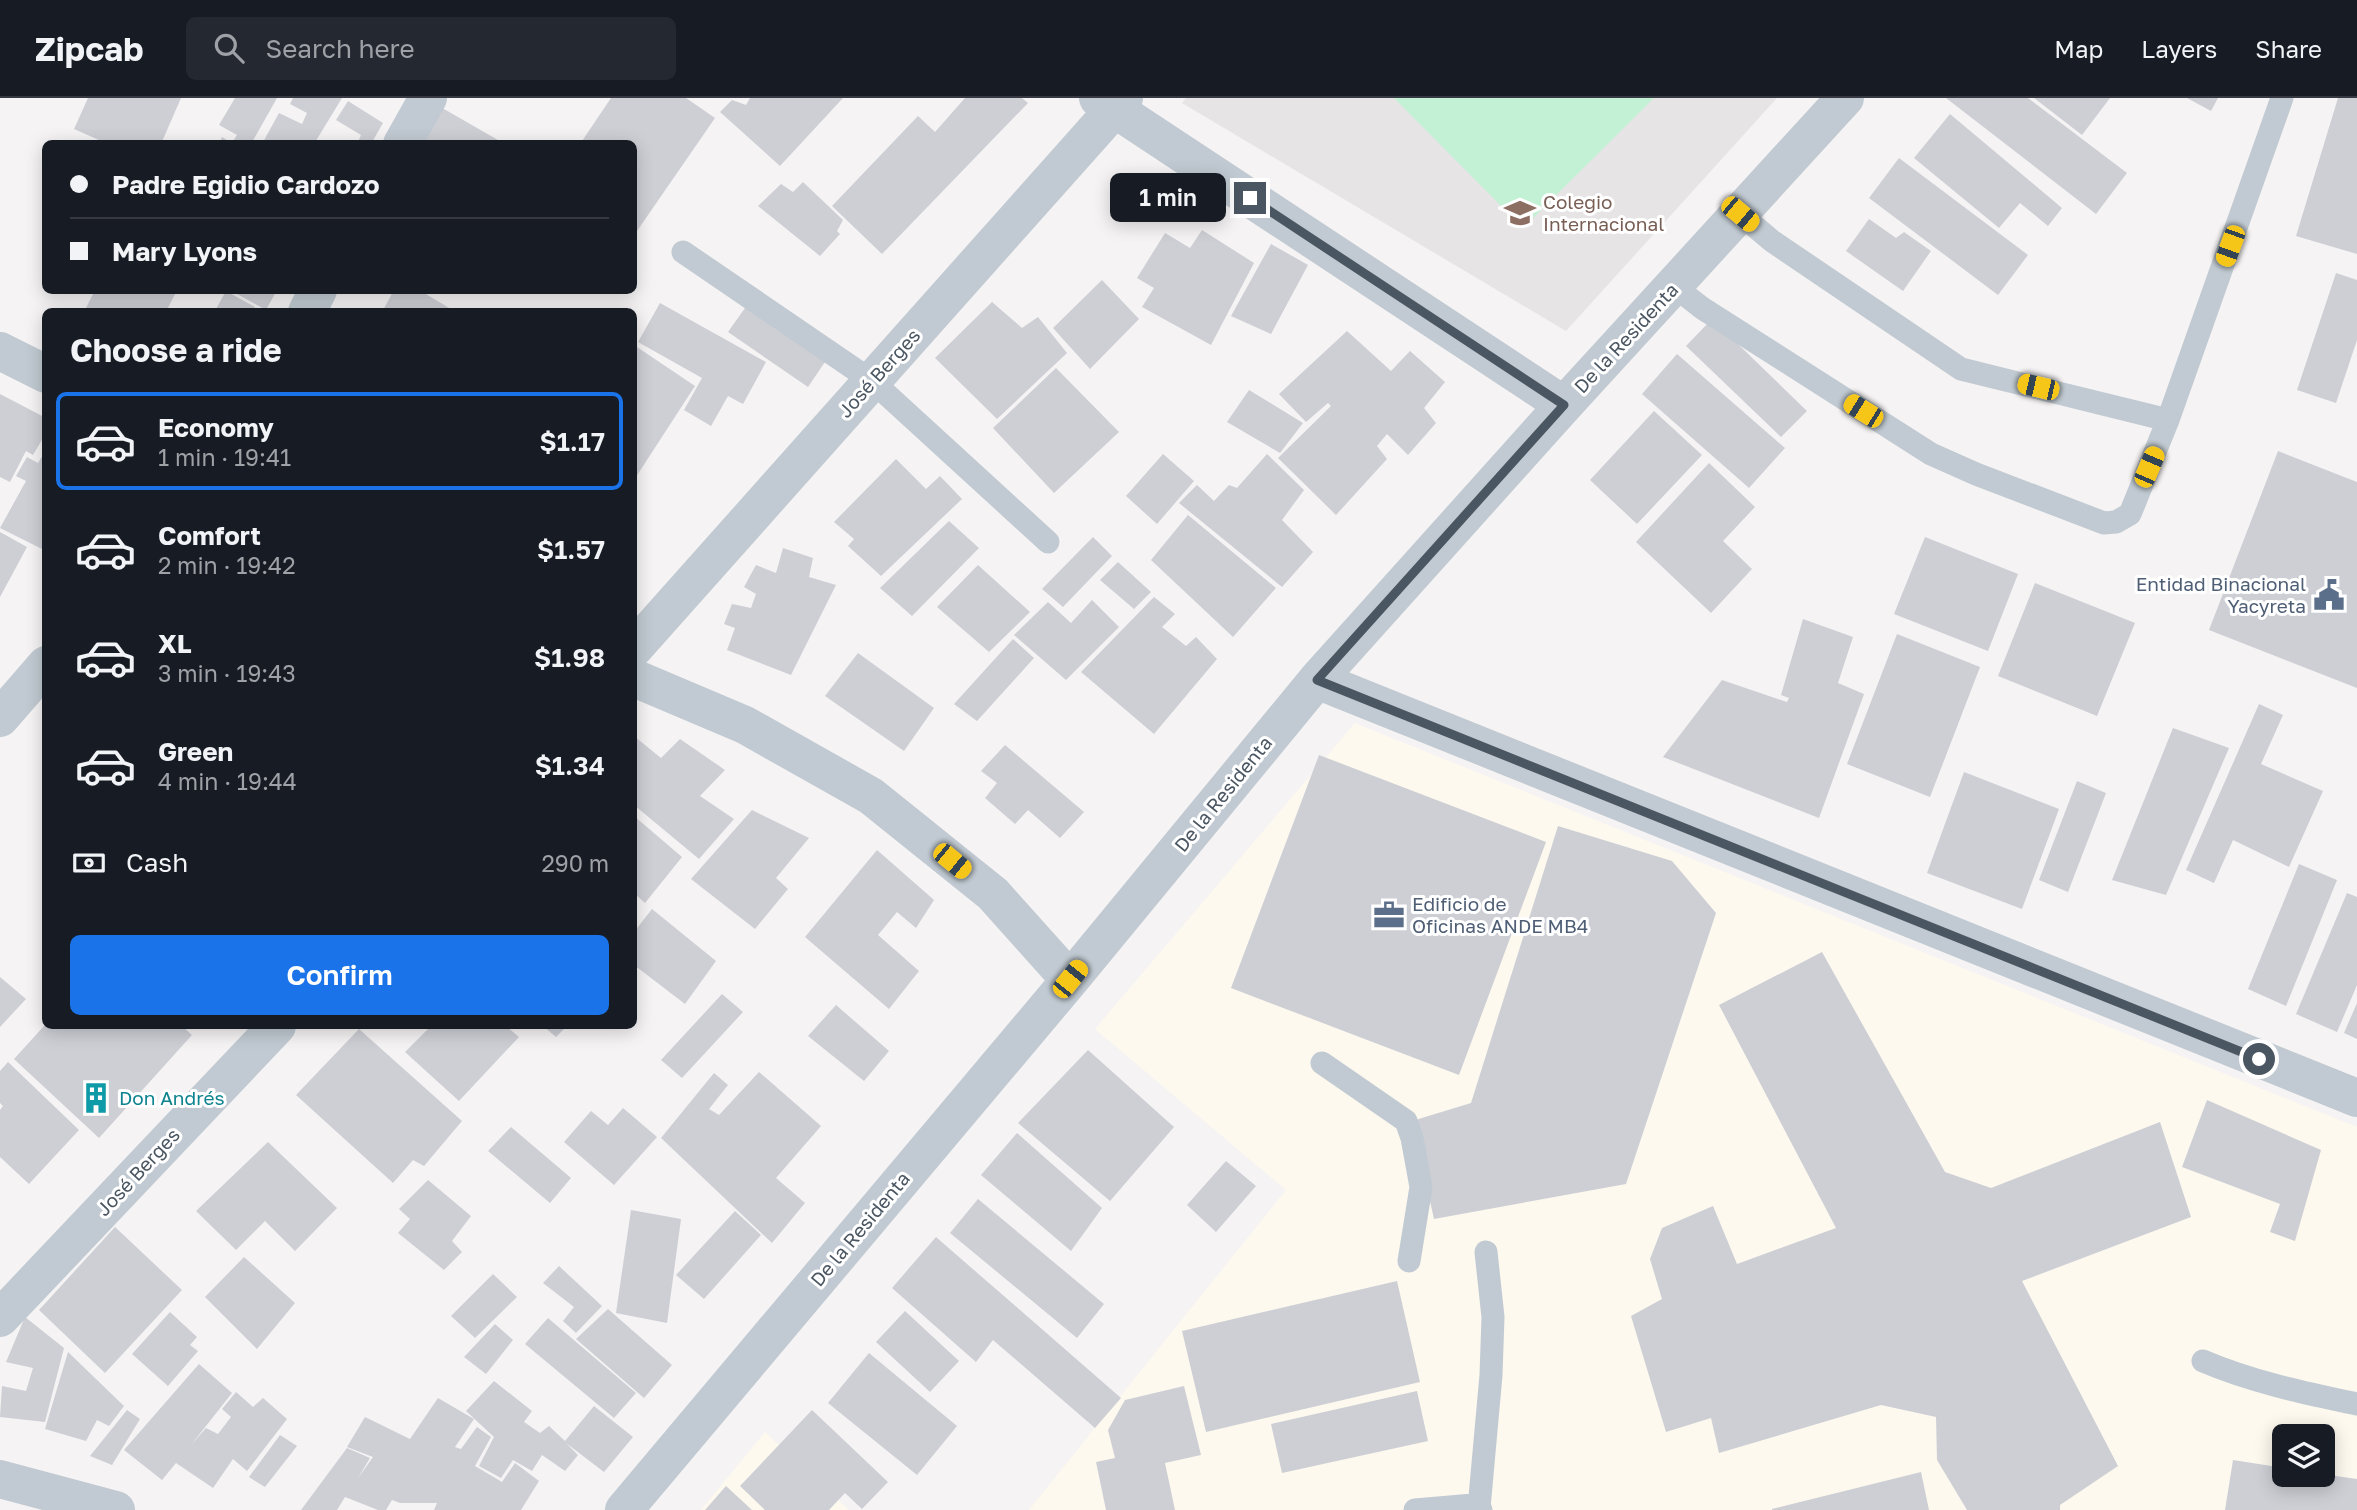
<!DOCTYPE html>
<html lang="en">
<head>
<meta charset="utf-8">
<style>
  body { margin:0; font-family:"Golos Text",sans-serif; background:#242831; color:#f1f3f6; height:100vh; display:flex; flex-direction:column; font-size:26px; white-space:nowrap }
  * { box-sizing:border-box; margin:0 }
  p { font-size:23px; color:#9ea1a6 }
  .icon { flex:none; width:38px; height:38px; fill:none; stroke:currentColor; stroke-width:2; stroke-linecap:round; stroke-linejoin:round }
  .map { position:relative; flex:1; overflow:hidden }
  .drawer { position:absolute; left:42px; top:210px; width:595px; height:721px; display:flex; flex-direction:column; background:#171b24; border-radius:10px; box-shadow:0 4px 18px #0003 }
  .drawer>* { flex:none }
  .hud { position:absolute; left:42px; top:42px; width:595px; height:154px; border-radius:10px; box-shadow:0 4px 18px #0003; display:grid; align-content:center; height:154px; padding:0 28px; background:#171b24 }
  .buttons { position:absolute; left:2272px; top:1326px; display:grid; gap:14px }
  .buttons a { display:grid; place-items:center; width:63px; height:63px; border-radius:10px; background:#171b24; box-shadow:0 4px 18px #0003; font-size:35px }
  .end { position:absolute; width:32px; height:32px; margin:-16px; border:9px solid #4a5661; background:#fff; box-shadow:0 0 0 4px #fff }
  .from { border-radius:50% }
  .bubble { position:absolute; height:49px; border-radius:10px; background:#171b24; box-shadow:0 4px 18px #0003; font-size:23px; font-weight:600; line-height:49px; text-align:center }
  .car { position:absolute; width:21px; height:42px; margin:-21px -10px; border-radius:9px; box-shadow:0 0 5px 2px #0007; background:linear-gradient(#f5c518 24%,#345 0 40%,#f5c518 0 76%,#345 0 86%,#f5c518 0) }
  .hud b { display:flex; align-items:center; gap:24px; height:66px; font-size:26px }
  .hud b+b { border-top:2px solid #363941 }
  .hud i { width:18px; height:18px; background:#f1f3f6 }
  ul { padding:0; list-style:none }
  li { display:flex; align-items:center; gap:21px; height:98px; margin:0 14px 10px; padding:0 14px; border:4px solid transparent; border-radius:10px }
  li div { flex:1 }
  li b { display:block; font-size:26px }
  li em { font-style:normal; font-weight:600 }
  li.current { border-color:#1a73e8 }
  li>.icon { width:63px; height:63px; stroke-width:1.5 }
  h2 { padding:0 28px; font-size:32px; line-height:84px }
  .pay { display:flex; align-items:center; gap:18px; height:77px; padding:0 28px; font-size:26px }
  .pay p { margin-inline-start:auto }
  .action { display:flex; gap:14px; margin-top:auto; padding:14px 28px }
  .action a { flex:1; height:80px; border-radius:10px; background:#1a73e8; color:#fff; font-size:28px; font-weight:600; line-height:80px; text-align:center }
  header { display:flex; align-items:center; gap:42px; box-sizing:border-box; height:98px; padding:0 35px; background:#171b24; border-bottom:2px solid #363941 }
  header strong { font-size:33px }
  nav { display:flex; gap:38px; margin-inline-start:auto; font-size:24px }
  .search { width:490px; height:63px; background:#242831; display:flex; align-items:center; gap:18px; box-sizing:border-box; padding:0 24px; border-radius:10px; color:#9ea1a6; font-size:26px }
  .map>svg:first-child { display:block }
</style>
</head>
<body>
<header>
<strong>Zipcab</strong>
<div class="search"><svg class="icon" aria-label="search" viewBox="0 0 24 24"><circle cx="10" cy="10" r="6"/><path d="M15 15l6 6"/></svg>Search here</div>
<nav><a>Map</a><a>Layers</a><a>Share</a></nav>
</header>
<div class="map">
<svg width="2357" height="1412" viewBox="0 0 2357 1412">
  <rect width="100%" height="100%" fill="#f5f3f3"/>
  <path fill="#fdf9ef" fill-rule="evenodd" d="M1355,625L2357,1029V1412H1029L1286,1092L1095,931ZM2284,1339H2322V1377H2284Z
    M765,1334L849,1412H701Z"/>
  <path fill="#e6e4e5" d="M1186,0H1777L1566,233L1182,5Z"/>
  <path fill="#c3f1d5" d="M1394,0H1654L1523,130Z"/>
  <path fill="#cdcfd5" d="M88,0H181L161,46H108L74,31Z
    M235,0H277L251,46H219L222,39L232,45L237,37L219,27Z
    M293,0H342L314,46H262L279,15L302,26L307,15L290,6Z
    M611,0H686L715,20L637,133L634,131V46H580Z
    M750,0H843L780,68L720,14L732,2L746,7Z
    M965,0H1022L1028,5L882,156L832,108L918,18L935,34Z
    M1946,0H2028L2127,75L2096,116Z
    M2034,0H2110L2082,37Z
    M2187,0H2218L2211,13Z
    M2338,0H2357V156L2296,138Z
    M348,3L383,25L371,46H357L361,37L336,22Z
    M437,7L505,46H414Z
    M1950,16L2062,110L2048,128L2020,105L1999,130L1914,60Z
    M1899,60L2028,157L1998,197L1869,100Z
    M803,84L843,122L837,133L840,136L820,158L758,108L781,86L793,94Z
    M1869,121L1896,140L1904,134L1931,153L1903,193L1846,153Z
    M1202,132L1254,165L1211,247L1142,209L1154,190L1137,180L1165,135L1190,150Z
    M1271,146L1308,167L1271,236L1231,218Z
    M2336,175L2357,182V242L2336,305L2297,292Z
    M1102,182L1139,221L1090,271L1053,230Z
    M95,192H177L166,214H84Z
    M230,192H277L266,212Z
    M394,192H419L456,214H382Z
    M226,193L255,209L252,214H222L216,211Z
    M750,203L829,258L808,289L728,234Z
    M992,204L1022,230L1038,219L1067,255L997,321L935,260Z
    M660,205L766,264L743,306L728,298L711,328L684,312L702,280L638,244Z
    M1712,221L1807,313L1781,339L1686,248Z
    M1347,233L1391,273L1410,253L1445,284L1424,310L1436,325L1408,357L1387,336L1377,348L1387,361L1336,417L1278,360L1331,308L1328,305L1306,324L1279,296Z
    M634,247L695,288L634,382Z
    M1677,256L1785,350L1749,390L1642,296Z
    M1056,270L1119,334L1054,395L993,330Z
    M1249,292L1303,325L1280,355L1227,324Z
    M0,296L46,320V335L33,357L26,353L10,384L0,379Z
    M1654,313L1702,357L1637,426L1590,382Z
    M46,352V453L0,430L26,383L16,378L27,359L38,365Z
    M2278,353L2357,384V590L2209,532Z
    M1163,356L1194,383L1157,426L1126,398Z
    M1267,356L1304,392L1282,422L1313,454L1282,489L1179,405L1197,387L1214,403L1229,387L1237,390Z
    M896,361L926,391L940,378L962,401L881,478L848,448L854,441L834,424Z
    M1709,365L1755,409L1723,443L1752,471L1711,515L1636,444Z
    M1188,417L1276,490L1233,539L1151,462Z
    M949,423L979,450L912,518L880,490Z
    M0,434L27,449L0,499Z
    M1093,439L1112,458L1063,509L1042,491Z
    M1925,439L2018,476L1988,553L1894,516Z
    M783,450L813,460L809,479L836,487L791,577L727,552L735,530L724,526L732,506L751,510L756,496L744,489L756,467L776,475Z
    M1118,464L1151,494L1134,511L1100,482Z
    M978,467L1030,514L989,554L937,509Z
    M2035,485L2135,525L2097,618L1998,578Z
    M1154,499L1175,516L1162,529L1186,548L1196,539L1217,561L1154,636L1081,574Z
    M1092,502L1119,529L1066,582L1014,537L1048,504L1071,525Z
    M1803,521L1853,539L1838,585L1864,596L1819,720L1663,659L1722,582L1787,604L1789,600L1781,597Z
    M1897,536L1980,569L1930,699L1847,666Z
    M1013,541L1034,560L977,623L954,606Z
    M858,555L934,610L904,653L825,598Z
    M2259,606L2283,617L2261,666L2323,693L2289,769L2233,742L2214,785L2186,772Z
    M2173,630L2229,650L2166,797L2112,782Z
    M634,638L661,660L680,641L725,672L700,698L734,721L699,761L634,707Z
    M1005,647L1084,714L1060,740L1028,712L1015,726L985,700L997,685L981,673Z
    M1319,657L1546,744L1459,977L1231,890Z
    M1964,674L2059,711L2022,811L1927,775Z
    M2077,683L2106,695L2068,794L2039,782Z
    M752,712L809,740L776,780L788,791L755,831L691,781Z
    M634,718L682,759L645,805L634,795Z
    M1558,728L1672,763L1716,815L1626,1086L1434,1121L1412,1023L1471,1005Z
    M877,752L934,802L916,830L897,814L878,837L919,873L889,911L805,839Z
    M2299,766L2337,782L2286,908L2248,891Z
    M2347,795L2357,799V887L2337,934L2296,916Z
    M652,811L716,863L685,906L634,867V834Z
    M1822,854L1945,1074L1991,1090L2160,1024L2191,1119L2022,1183L2118,1368L2060,1407V1412H1967L1937,1362L1936,1319L1881,1307L1719,1355L1711,1320L1666,1334L1631,1218L1662,1201L1650,1161L1662,1130L1713,1108L1737,1166L1836,1130L1719,907Z
    M0,879L26,901L0,929Z
    M722,896L743,914L682,980L661,962Z
    M2357,905V941L2344,935Z
    M836,907L889,953L864,983L808,938Z
    M44,928H182L192,937L99,1040L14,961Z
    M431,928H506L519,939L459,1003L405,954Z
    M543,928H567L556,939Z
    M359,931L462,1023L424,1068L413,1062L393,1085L296,997Z
    M1088,952L1174,1029L1110,1103L1018,1025Z
    M8,964L79,1032L29,1086L0,1059V1012L3,1008L0,1005V973Z
    M759,974L821,1028L776,1080L805,1105L772,1145L661,1040L714,975L728,987L709,1011L719,1017Z
    M2207,1002L2321,1052L2295,1143L2270,1134L2280,1106L2182,1069Z
    M623,1010L657,1039L614,1087L564,1044L591,1013L608,1027Z
    M511,1029L571,1080L550,1105L488,1053Z
    M1017,1035L1102,1110L1071,1153L981,1077Z
    M268,1044L337,1110L295,1153L265,1123L236,1152L196,1113Z
    M1226,1063L1256,1088L1216,1134L1187,1107Z
    M428,1082L471,1118L452,1143L462,1154L444,1172L398,1135L410,1121L399,1111Z
    M978,1101L1104,1206L1077,1240L950,1135Z
    M631,1112L681,1121L667,1225L616,1215Z
    M735,1113L761,1137L704,1201L676,1177Z
    M115,1129L182,1192L105,1275L39,1212Z
    M936,1139L1121,1300L1095,1330L993,1242L976,1264L892,1190Z
    M244,1159L295,1205L257,1251L205,1199Z
    M559,1168L602,1208L576,1235L563,1223L574,1209L543,1185Z
    M493,1176L517,1199L475,1240L451,1218Z
    M1397,1183L1420,1284L1206,1334L1182,1233Z
    M608,1211L672,1267L644,1300L576,1241Z
    M905,1213L959,1263L930,1294L876,1244Z
    M170,1214L197,1239L190,1247L198,1253L168,1288L132,1256Z
    M25,1219L64,1250L45,1324L0,1319L2,1288L26,1293L33,1270L6,1264Z
    M548,1220L636,1295L614,1320L525,1246Z
    M495,1226L513,1242L486,1276L464,1259Z
    M68,1254L124,1308L109,1328L97,1322L86,1343L45,1331Z
    M869,1255L957,1328L917,1377L828,1305Z
    M199,1266L232,1295L191,1347L206,1330L218,1336L231,1319L222,1311L236,1294L253,1309L263,1300L287,1321L247,1373L233,1361L213,1390L176,1365L162,1382L124,1352Z
    M494,1283L532,1313L524,1324L540,1335L549,1328L565,1343L594,1308L633,1339L604,1374L566,1345L578,1357L565,1373L542,1357L532,1373L513,1362L501,1380L479,1368L494,1339L466,1313Z
    M1184,1288L1201,1357L1165,1365L1175,1412H1106L1096,1364L1115,1360L1108,1332L1125,1302Z
    M1417,1293L1428,1343L1282,1375L1271,1326Z
    M438,1300L474,1321L455,1349L461,1351L477,1329L491,1339L475,1368L502,1384L515,1365L539,1383L521,1412H434L437,1405H400L392,1402L386,1412H378L345,1399L337,1412H301L347,1350L370,1360L358,1380L373,1359L347,1349L365,1319L410,1341Z
    M127,1312L140,1321L112,1367L90,1358Z
    M812,1312L888,1384L862,1411L845,1395L829,1412H765L740,1388Z
    M280,1337L297,1348L265,1389L249,1379Z
    M2233,1362L2284,1370V1377L2322,1376L2357,1381V1412H2225Z
    M1921,1374L1929,1412H1772V1411Z
    M726,1388L752,1412H705Z"/>
  <g fill="none" stroke-linecap="round" stroke-linejoin="round">
    <path stroke="#c1cad2" stroke-width="23" d="M1740,116L1772,143L1961,271L2168,322
      M683,154L872,283L1048,444
      M1674,188L1702,210L1931,356L1976,376L2104,425L2116,424L2130,416L2168,322L2282,0
      M1322,965L1406,1023L1412,1040L1421,1089L1409,1163
      M2203,1263C2252,1284 2305,1295 2357,1306
      M1479,1410L1491,1277L1493,1219L1486,1154
      M1415,1412L1473,1407L1481,1412"/>
    <path stroke="#c1cad2" stroke-width="38" d="M1098,0L1564,307
      M402,46L428,0
      M307,214L318,192
      M0,253L46,276
      M634,550L1124,0
      M634,580L745,627L871,698L993,796L1070,882
      M1317,582L2357,1000
      M0,620L46,567
      M0,1220L277,928
      M0,1381L116,1412
      M624,1412L1070,882L1317,582L1564,307L1845,0"/>
  </g>
  <g fill="none" stroke-linecap="round" stroke-linejoin="round">
    <path stroke="#4a5661" stroke-width="9" d="M1250,100L1564,307L1317,582L2259,961"/>
  </g>
  <defs>
    <symbol id="school-bare" viewBox="-9 -9 18 18"><path d="M0-5L7-2L0 1L-7-2ZM-4 1L0 2.5L4 1V4Q0 6-4 4Z" fill="#8d6e63" stroke="#fff" stroke-width="2.5" paint-order="stroke"/></symbol>
    <symbol id="civic-bare" viewBox="-9 -9 18 18"><path d="M-.6-6.5H3V-4.5H.6V-3L4-1V1h2V6H-6V1h2V-1L-.6-3ZM-1.2 2.5V6h2.4V2.5Z" fill="#5c6f8a" stroke="#fff" stroke-width="2.5" paint-order="stroke"/></symbol>
    <symbol id="office-bare" viewBox="-9 -9 18 18"><path d="M-6-3h4V-5.5h4V-3h4V5H-6ZM-1-4.5V-3h2v-1.5ZM-6 0V1H6V0Z" fill="#5c6f8a" stroke="#fff" stroke-width="2.5" paint-order="stroke"/></symbol>
    <symbol id="building-bare" viewBox="-9 -9 18 18"><path d="M-4-6H4V6H1V3H-1V6H-4ZM-2.5-4.3h1.7v1.8h-1.7ZM.8-4.3h1.7v1.8H.8ZM-2.5-1h1.7V.8h-1.7ZM.8-1h1.7V.8H.8Z" fill="#0f9aa8" stroke="#fff" stroke-width="2.5" paint-order="stroke"/></symbol>
  </defs>
  <g fill-rule="evenodd">
    <use href="#school-bare" x="1498" y="93" width="44" height="44"/>
    <use href="#civic-bare" x="2307" y="475" width="44" height="44"/>
    <use href="#office-bare" x="1367" y="795" width="44" height="44"/>
    <use href="#building-bare" x="74" y="978" width="44" height="44"/>
  </g>
  <g text-anchor="middle" stroke-width="6" stroke-linejoin="round" paint-order="stroke">
    <g font-size="19" fill="#785e54" stroke="#fff" text-anchor="start">
      <text x="1543" y="111">Colegio<tspan x="1543" dy="22">Internacional</tspan></text>
    </g>
    <g font-size="19" fill="#4a5661" stroke="#fff">
      <text transform="translate(1626 240) rotate(-47)" y="7">De la Residenta</text>
      <text transform="translate(879 275) rotate(-48)" y="7">José Berges</text>
      <text transform="translate(1223 696) rotate(-51)" y="7">De la Residenta</text>
      <text transform="translate(138 1074) rotate(-47)" y="7">José Berges</text>
      <text transform="translate(860 1131) rotate(-50)" y="7">De la Residenta</text>
    </g>
    <g font-size="19" fill="#4e5e75" stroke="#fff" text-anchor="end">
      <text x="2306" y="493">Entidad Binacional<tspan x="2306" dy="22">Yacyreta</tspan></text>
      <text x="1412" y="813" text-anchor="start">Edificio de<tspan x="1412" dy="22">Oficinas ANDE MB4</tspan></text>
    </g>
    <g font-size="19" fill="#0d838f" stroke="#fff" text-anchor="start">
      <text x="119" y="1007">Don Andrés</text>
    </g>
  </g>
</svg>
<div class="buttons">
<a><svg class="icon" aria-label="layers" viewBox="0 0 24 24"><path d="M12 4l9 5-9 5-9-5zM3 14l9 5 9-5"/></svg></a>
</div>
<i class="end from" style="left:2259px;top:961px"></i>
<i class="end" style="left:1250px;top:100px"></i>
<div class="bubble" style="left:1110px;top:75px;width:116px">1 min</div>
<i class="car" style="left:1740px;top:116px;rotate:130deg"></i>
<i class="car" style="left:2230px;top:148px;rotate:200deg"></i>
<i class="car" style="left:2038px;top:289px;rotate:283deg"></i>
<i class="car" style="left:1863px;top:313px;rotate:302deg"></i>
<i class="car" style="left:2149px;top:369px;rotate:23deg"></i>
<i class="car" style="left:952px;top:763px;rotate:129deg"></i>
<i class="car" style="left:1070px;top:881px;rotate:39deg"></i>
<div class="hud">
<b><i class="from"></i>Padre Egidio Cardozo</b>
<b><i></i>Mary Lyons</b>
</div>
<section class="drawer">
<h2>Choose a ride</h2>
<ul>
<li class="current"><svg class="icon" aria-label="car" viewBox="0 0 24 24"><path d="M5 17H2v-5l4-1 3-4h7l3 4 3 1v5h-3M9 17h6M6 11h13"/><circle cx="7" cy="17" r="2"/><circle cx="17" cy="17" r="2"/></svg><div><b>Economy</b><p>1 min · 19:41</p></div><em>$1.17</em></li>
<li><svg class="icon" aria-label="car" viewBox="0 0 24 24"><path d="M5 17H2v-5l4-1 3-4h7l3 4 3 1v5h-3M9 17h6M6 11h13"/><circle cx="7" cy="17" r="2"/><circle cx="17" cy="17" r="2"/></svg><div><b>Comfort</b><p>2 min · 19:42</p></div><em>$1.57</em></li>
<li><svg class="icon" aria-label="car" viewBox="0 0 24 24"><path d="M5 17H2v-5l4-1 3-4h7l3 4 3 1v5h-3M9 17h6M6 11h13"/><circle cx="7" cy="17" r="2"/><circle cx="17" cy="17" r="2"/></svg><div><b>XL</b><p>3 min · 19:43</p></div><em>$1.98</em></li>
<li><svg class="icon" aria-label="car" viewBox="0 0 24 24"><path d="M5 17H2v-5l4-1 3-4h7l3 4 3 1v5h-3M9 17h6M6 11h13"/><circle cx="7" cy="17" r="2"/><circle cx="17" cy="17" r="2"/></svg><div><b>Green</b><p>4 min · 19:44</p></div><em>$1.34</em></li>
</ul>
<div class="pay"><svg class="icon" aria-label="cash" viewBox="0 0 24 24"><path d="M3 7h18v10H3z"/><circle cx="12" cy="12" r="2"/></svg>Cash<p>290 m</p></div>
<div class="action"><a>Confirm</a></div>
</section>
</div>
</body>
</html>
